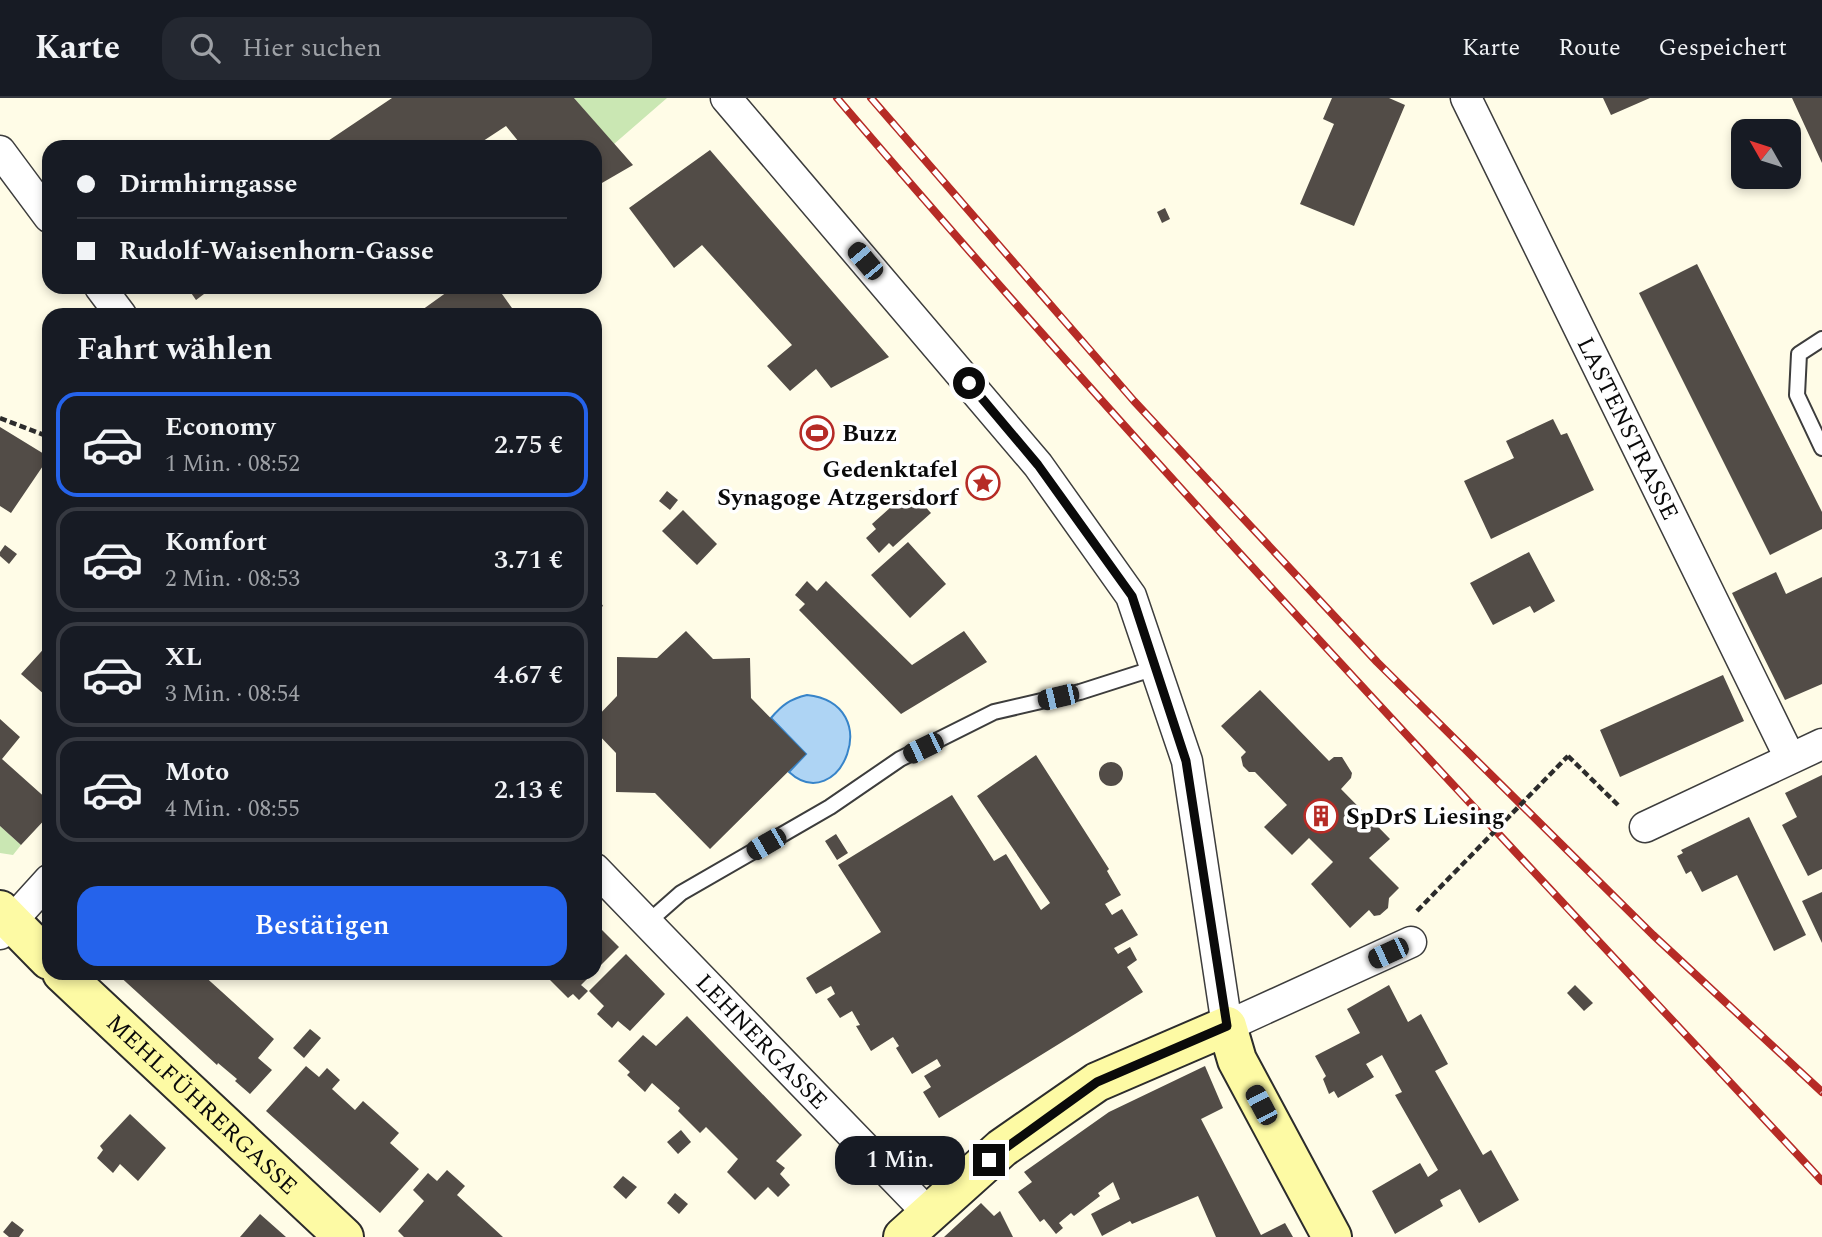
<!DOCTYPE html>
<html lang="de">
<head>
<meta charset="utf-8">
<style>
  body { margin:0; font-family:Spectral,serif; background:#242831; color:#f1f3f6; height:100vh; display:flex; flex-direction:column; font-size:26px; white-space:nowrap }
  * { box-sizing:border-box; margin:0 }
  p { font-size:23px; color:#9ea1a6 }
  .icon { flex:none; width:38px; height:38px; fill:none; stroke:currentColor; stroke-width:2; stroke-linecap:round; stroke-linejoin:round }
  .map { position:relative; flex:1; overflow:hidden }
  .side { position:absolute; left:42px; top:210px; width:560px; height:672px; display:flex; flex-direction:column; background:#171b24; border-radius:21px; box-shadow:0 4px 10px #0003 }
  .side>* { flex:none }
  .banner { position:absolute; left:42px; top:42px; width:560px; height:154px; border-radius:21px; box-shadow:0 4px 10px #0003; display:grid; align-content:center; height:154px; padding:0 35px; background:#171b24 }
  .needle { width:46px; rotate:309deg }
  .fabs { position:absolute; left:1731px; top:21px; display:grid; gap:14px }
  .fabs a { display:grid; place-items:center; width:70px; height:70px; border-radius:14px; background:#171b24; box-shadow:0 4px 10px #0003; font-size:35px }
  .end { position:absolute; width:32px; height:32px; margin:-16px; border:9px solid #0a0a0a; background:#fff; box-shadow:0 0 0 4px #fff }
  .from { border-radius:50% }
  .bubble { position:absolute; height:49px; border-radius:21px; background:#171b24; box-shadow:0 4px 10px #0003; font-size:23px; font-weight:600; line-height:49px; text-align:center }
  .car { position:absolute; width:21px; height:42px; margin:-21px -10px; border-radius:9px; box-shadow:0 0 5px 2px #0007; background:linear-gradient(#222 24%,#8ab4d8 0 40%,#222 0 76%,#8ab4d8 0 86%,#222 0) }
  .banner b { display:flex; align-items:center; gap:24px; height:66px; font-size:26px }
  .banner b+b { border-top:2px solid #363941 }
  .banner i { width:18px; height:18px; background:#f1f3f6 }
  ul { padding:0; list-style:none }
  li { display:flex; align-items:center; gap:21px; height:105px; margin:0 14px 10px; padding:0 21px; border:4px solid #363941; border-radius:21px }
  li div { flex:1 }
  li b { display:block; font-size:26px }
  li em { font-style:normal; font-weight:600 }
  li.selected { border-color:#2563eb }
  li>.icon { width:63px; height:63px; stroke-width:1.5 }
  h2 { padding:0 35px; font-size:32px; line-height:84px }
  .button { display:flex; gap:14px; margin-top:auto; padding:14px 35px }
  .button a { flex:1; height:80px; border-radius:21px; background:#2563eb; color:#fff; font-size:28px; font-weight:600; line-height:80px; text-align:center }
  header { display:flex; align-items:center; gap:42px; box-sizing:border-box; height:98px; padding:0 35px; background:#171b24; border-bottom:2px solid #363941 }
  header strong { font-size:33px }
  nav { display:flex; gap:38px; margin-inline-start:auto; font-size:24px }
  .search { width:490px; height:63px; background:#242831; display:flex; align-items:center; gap:18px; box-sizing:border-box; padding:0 24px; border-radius:21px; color:#9ea1a6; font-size:26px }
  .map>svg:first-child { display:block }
</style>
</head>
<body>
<header>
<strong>Karte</strong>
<div class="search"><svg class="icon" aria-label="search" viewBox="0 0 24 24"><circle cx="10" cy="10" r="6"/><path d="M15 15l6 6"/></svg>Hier suchen</div>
<nav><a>Karte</a><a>Route</a><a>Gespeichert</a></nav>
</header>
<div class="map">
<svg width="1822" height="1139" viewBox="0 0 1822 1139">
  <rect width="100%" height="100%" fill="#fffce7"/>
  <path fill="#cae7b3" d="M574,0H667L614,46Z
    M0,728L21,747L13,757L0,755Z"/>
  <path fill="#aed4f4" stroke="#3784c9" stroke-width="2" d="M807,597C888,606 839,720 789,674L806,656L771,620C782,607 790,601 807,597Z"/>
  <path fill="#524c47" d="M392,0H574L633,67L595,89V49H523L506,28L474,49H319Z
    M1332,0H1389L1405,7L1354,128L1300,106L1334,26L1323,21Z
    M1603,0H1650L1611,17Z
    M1792,0H1822V65Z
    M710,52L889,259L831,290L816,271L790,293L767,268L792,247L702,147L674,170L629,110Z
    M1165,110L1170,121L1162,125L1157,114Z
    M1697,166L1822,414V431L1770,457L1639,195Z
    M187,189H225L216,196L212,190L196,202Z
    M454,189H497L517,217H415Z
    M1553,321L1561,337L1567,335L1594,392L1491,441L1464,383L1514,360L1506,343Z
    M0,329L49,359L11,415L0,408Z
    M910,392L931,415L893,449L889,445L879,455L866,440L876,431L872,426Z
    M667,393L678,402L670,412L659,403Z
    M683,412L717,446L697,467L662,433Z
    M908,444L946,486L910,520L871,477Z
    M5,447L17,456L9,466L0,458V454Z
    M1529,454L1555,503L1534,515L1530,508L1493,527L1470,485Z
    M1776,474L1786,496L1822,479V586L1785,602L1732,495Z
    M807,483L817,493L826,483L912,567L964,533L987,564L901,616L799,512L805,506L795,497Z
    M595,495L603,508L595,513Z
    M686,533L713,561L750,560L751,600L806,656L710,751L655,695L616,694V655L595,633V621L617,598V559L657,560Z
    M49,545V593L45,597L21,576Z
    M1723,577L1744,623L1620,679L1600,632Z
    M1260,592L1329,663L1334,659H1342L1352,675L1351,680L1341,691L1390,741L1369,760L1399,790L1389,800L1388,810L1380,817L1374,818L1369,812L1350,830L1311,786L1333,764L1309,740L1292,757L1264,729L1287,707L1255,674H1249L1243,668L1241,659L1246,654L1221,628Z
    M0,621L20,639L2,661L49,703V717L21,747L0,728Z
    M1036,657L1109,771L1107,773L1121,797L1105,806L1112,817L1122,811L1138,837L1114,850L1118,856L1130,849L1137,862L1127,869L1143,894L939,1020L923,994L931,989L924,978L941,968L937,961L912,976L896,950L899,948L893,939L871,953L856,928L860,927L852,913L840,920L827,901L835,896L831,888L816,896L806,880L881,834L838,767L952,697L994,763L1006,756L1041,812L1050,805L977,698Z
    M1099 676a12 12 0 1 1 24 0a12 12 0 1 1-24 0Z
    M1822,677V771L1808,778L1782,727L1797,719L1785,695Z
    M1749,719L1806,837L1774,853L1737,777L1702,794L1691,773L1686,776L1677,758L1683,755L1681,752Z
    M836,736L848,755L837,762L825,743Z
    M1822,794V845L1802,803Z
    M595,825L619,849L595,873Z
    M626,856L665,896L630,933L618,923L612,930L597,916L604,908L589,893Z
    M116,875H201L274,941L258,960L272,972L250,996L235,983L237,981L218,965L217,967Z
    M517,875H531L524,882Z
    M539,875H593L581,887L588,893L579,902L573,896L568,900L546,878L543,879Z
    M1389,887L1408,924L1421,916L1448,966L1435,973L1483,1057L1491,1052L1519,1102L1479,1125L1460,1091L1440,1102L1443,1108L1395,1136L1372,1093L1420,1065L1428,1079L1438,1072L1395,997L1402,994L1382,957L1366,966L1374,979L1338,1000L1334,993L1329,996L1323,981L1326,978L1315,958L1360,935L1347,911Z
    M1575,887L1593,905L1584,913L1567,895Z
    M687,918L802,1037L776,1063L785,1070L780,1076L790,1087L778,1099L768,1089L755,1102L727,1074L738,1061L706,1029L700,1035L678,1013L680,1010L652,985L645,994L627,977L630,974L618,963L643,937L656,948Z
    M310,931L321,940L304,960L293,950Z
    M306,968L319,979L327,970L340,982L332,991L355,1012L363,1003L399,1035L390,1045L419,1071L380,1115L266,1013Z
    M1205,968L1223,1010L1201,1021L1261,1137L1285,1125L1293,1139H1216L1198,1098L1132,1126L1130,1123L1102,1138L1091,1116L1120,1101L1113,1084L1098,1095L1100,1098L1074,1118L1071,1115L1059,1125L1063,1130L1056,1136L1044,1121L1040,1124L1018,1094L1032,1084L1024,1074L1109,1014Z
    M130,1016L166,1050L138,1083L120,1066L113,1075L97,1060L103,1052L100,1048Z
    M681,1032L691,1044L678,1056L667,1044Z
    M447,1072L465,1088L457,1097L503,1139H404L398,1133L424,1103L413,1092L428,1075L437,1083Z
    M623,1078L637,1089L626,1101L613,1089Z
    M675,1095L688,1106L679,1116L667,1105Z
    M981,1105L994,1118L1000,1113L1013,1139H944Z
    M260,1116L286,1139H240Z
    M12,1123L24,1132L19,1139H9L3,1134Z"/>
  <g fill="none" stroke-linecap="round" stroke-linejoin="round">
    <defs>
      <path id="lane" d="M1822,241L1799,256L1797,297L1822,350
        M647,825L681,795L830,709L900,661L994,614L1080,594L1155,570"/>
      <g id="street">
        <path d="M726,0L1038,367L1131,498L1187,663L1227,928L1411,844"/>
        <path id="s1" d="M1466,0L1790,660"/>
        <path d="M0,53L49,119"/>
        <path d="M100,189L121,217"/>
        <path d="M1645,729L1822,646"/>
        <path id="s2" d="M595,771L928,1115"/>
        <path d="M0,836L49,782"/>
      </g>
      <g id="secondary">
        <path d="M0,812L49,862"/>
        <path id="s3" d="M62,875L344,1139"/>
        <path d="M903,1139L1002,1050L1097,984L1227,928L1237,962L1332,1139"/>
      </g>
    </defs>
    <use href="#lane" stroke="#3d3d3d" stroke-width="18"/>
    <use href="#street" stroke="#3d3d3d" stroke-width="33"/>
    <use href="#secondary" stroke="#2c2c2c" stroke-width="42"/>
    <path stroke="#2c2c2c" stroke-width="4.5" stroke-dasharray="7 3.5" stroke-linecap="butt" d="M0,320L49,339
      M1568,658L1620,709
      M1417,813L1454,775"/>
    <use href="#lane" stroke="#fff" stroke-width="14"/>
    <use href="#street" stroke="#fff" stroke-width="30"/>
    <use href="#secondary" stroke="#fdfaa4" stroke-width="38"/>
    <defs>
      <path id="rail" d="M837,0C1154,372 1490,726 1822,1083
        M871,0L1134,303L1377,564L1653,837L1822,994"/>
    </defs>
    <use href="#rail" stroke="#b62b26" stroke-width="8"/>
    <use href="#rail" stroke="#fff" stroke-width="5" stroke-dasharray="16" stroke-linecap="butt"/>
    <path stroke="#2c2c2c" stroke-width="4.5" stroke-dasharray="7 3.5" stroke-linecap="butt" d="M1454,775L1568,658"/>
  </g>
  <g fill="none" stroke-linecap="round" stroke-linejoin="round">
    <path stroke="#0a0a0a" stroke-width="9" d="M969,285L1038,367L1132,498L1186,663L1227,928L1097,984L989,1062"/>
  </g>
  <defs>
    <symbol id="stadium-ring" viewBox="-11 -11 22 22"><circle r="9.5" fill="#fff" stroke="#b62b26" stroke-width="1.5"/><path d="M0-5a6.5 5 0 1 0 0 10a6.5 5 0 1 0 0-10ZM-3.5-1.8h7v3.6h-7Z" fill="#b62b26"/></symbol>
    <symbol id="sight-ring" viewBox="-11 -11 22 22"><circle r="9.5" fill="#fff" stroke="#b62b26" stroke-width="1.5"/><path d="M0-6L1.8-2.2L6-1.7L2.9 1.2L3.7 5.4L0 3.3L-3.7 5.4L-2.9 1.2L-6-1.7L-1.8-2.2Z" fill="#b62b26"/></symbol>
    <symbol id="building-ring" viewBox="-11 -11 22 22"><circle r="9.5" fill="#fff" stroke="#b62b26" stroke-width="1.5"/><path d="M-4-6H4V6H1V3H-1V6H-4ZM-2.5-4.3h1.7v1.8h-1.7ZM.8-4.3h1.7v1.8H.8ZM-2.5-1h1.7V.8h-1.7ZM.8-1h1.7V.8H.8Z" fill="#b62b26"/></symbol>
  </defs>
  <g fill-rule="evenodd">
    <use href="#stadium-ring" x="798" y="316" width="38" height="38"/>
    <use href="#sight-ring" x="964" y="366" width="38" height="38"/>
    <use href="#building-ring" x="1302" y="699" width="38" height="38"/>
  </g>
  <g text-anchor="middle" stroke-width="7" stroke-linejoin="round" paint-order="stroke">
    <g font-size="24" fill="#0a0a0a" stroke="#fff">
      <text dy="8" stroke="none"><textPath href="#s1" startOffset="368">LASTENSTRASSE</textPath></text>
      <text dy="8" stroke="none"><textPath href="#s2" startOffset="240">LEHNERGASSE</textPath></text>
      <text dy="8" stroke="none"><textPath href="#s3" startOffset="192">MEHLFÜHRERGASSE</textPath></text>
    </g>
    <g font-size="24" font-weight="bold" fill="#0a0a0a" stroke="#fff" text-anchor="start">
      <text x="842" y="343">Buzz</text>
      <text x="958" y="379" text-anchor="end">Gedenktafel<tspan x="958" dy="28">Synagoge Atzgersdorf</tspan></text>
      <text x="1346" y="726">SpDrS Liesing</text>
    </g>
  </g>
</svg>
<div class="fabs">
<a><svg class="needle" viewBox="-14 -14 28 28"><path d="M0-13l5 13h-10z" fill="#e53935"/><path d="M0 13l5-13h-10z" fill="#9ea1a6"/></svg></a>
</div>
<i class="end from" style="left:969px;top:285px"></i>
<i class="end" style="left:989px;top:1062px"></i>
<div class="bubble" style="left:835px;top:1038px;width:130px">1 Min.</div>
<i class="car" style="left:865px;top:163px;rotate:320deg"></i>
<i class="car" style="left:1058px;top:599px;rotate:257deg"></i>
<i class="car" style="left:923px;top:650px;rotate:244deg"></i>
<i class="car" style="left:766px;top:746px;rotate:240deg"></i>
<i class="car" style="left:1388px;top:855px;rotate:245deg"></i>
<i class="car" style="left:1261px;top:1007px;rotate:332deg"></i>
<div class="banner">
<b><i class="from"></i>Dirmhirngasse</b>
<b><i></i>Rudolf-Waisenhorn-Gasse</b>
</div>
<section class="side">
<h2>Fahrt wählen</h2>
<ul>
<li class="selected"><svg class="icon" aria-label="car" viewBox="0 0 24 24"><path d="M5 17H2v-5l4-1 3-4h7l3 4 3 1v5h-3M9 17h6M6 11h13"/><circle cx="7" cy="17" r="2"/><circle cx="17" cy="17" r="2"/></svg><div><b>Economy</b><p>1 Min. · 08:52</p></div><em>2.75 €</em></li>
<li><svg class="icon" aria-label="car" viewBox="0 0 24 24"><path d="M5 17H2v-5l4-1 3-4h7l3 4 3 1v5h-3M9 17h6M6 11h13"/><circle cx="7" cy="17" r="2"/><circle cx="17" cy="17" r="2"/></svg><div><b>Komfort</b><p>2 Min. · 08:53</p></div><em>3.71 €</em></li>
<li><svg class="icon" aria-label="car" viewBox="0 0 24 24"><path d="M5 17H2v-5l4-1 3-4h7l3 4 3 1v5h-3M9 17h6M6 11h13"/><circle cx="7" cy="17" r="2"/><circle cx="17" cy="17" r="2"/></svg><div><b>XL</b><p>3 Min. · 08:54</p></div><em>4.67 €</em></li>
<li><svg class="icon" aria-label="car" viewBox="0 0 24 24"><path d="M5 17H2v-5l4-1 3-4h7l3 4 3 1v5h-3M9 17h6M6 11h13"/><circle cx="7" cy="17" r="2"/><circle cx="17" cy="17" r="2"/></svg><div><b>Moto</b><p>4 Min. · 08:55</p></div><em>2.13 €</em></li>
</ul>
<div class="button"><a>Bestätigen</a></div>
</section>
</div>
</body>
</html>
